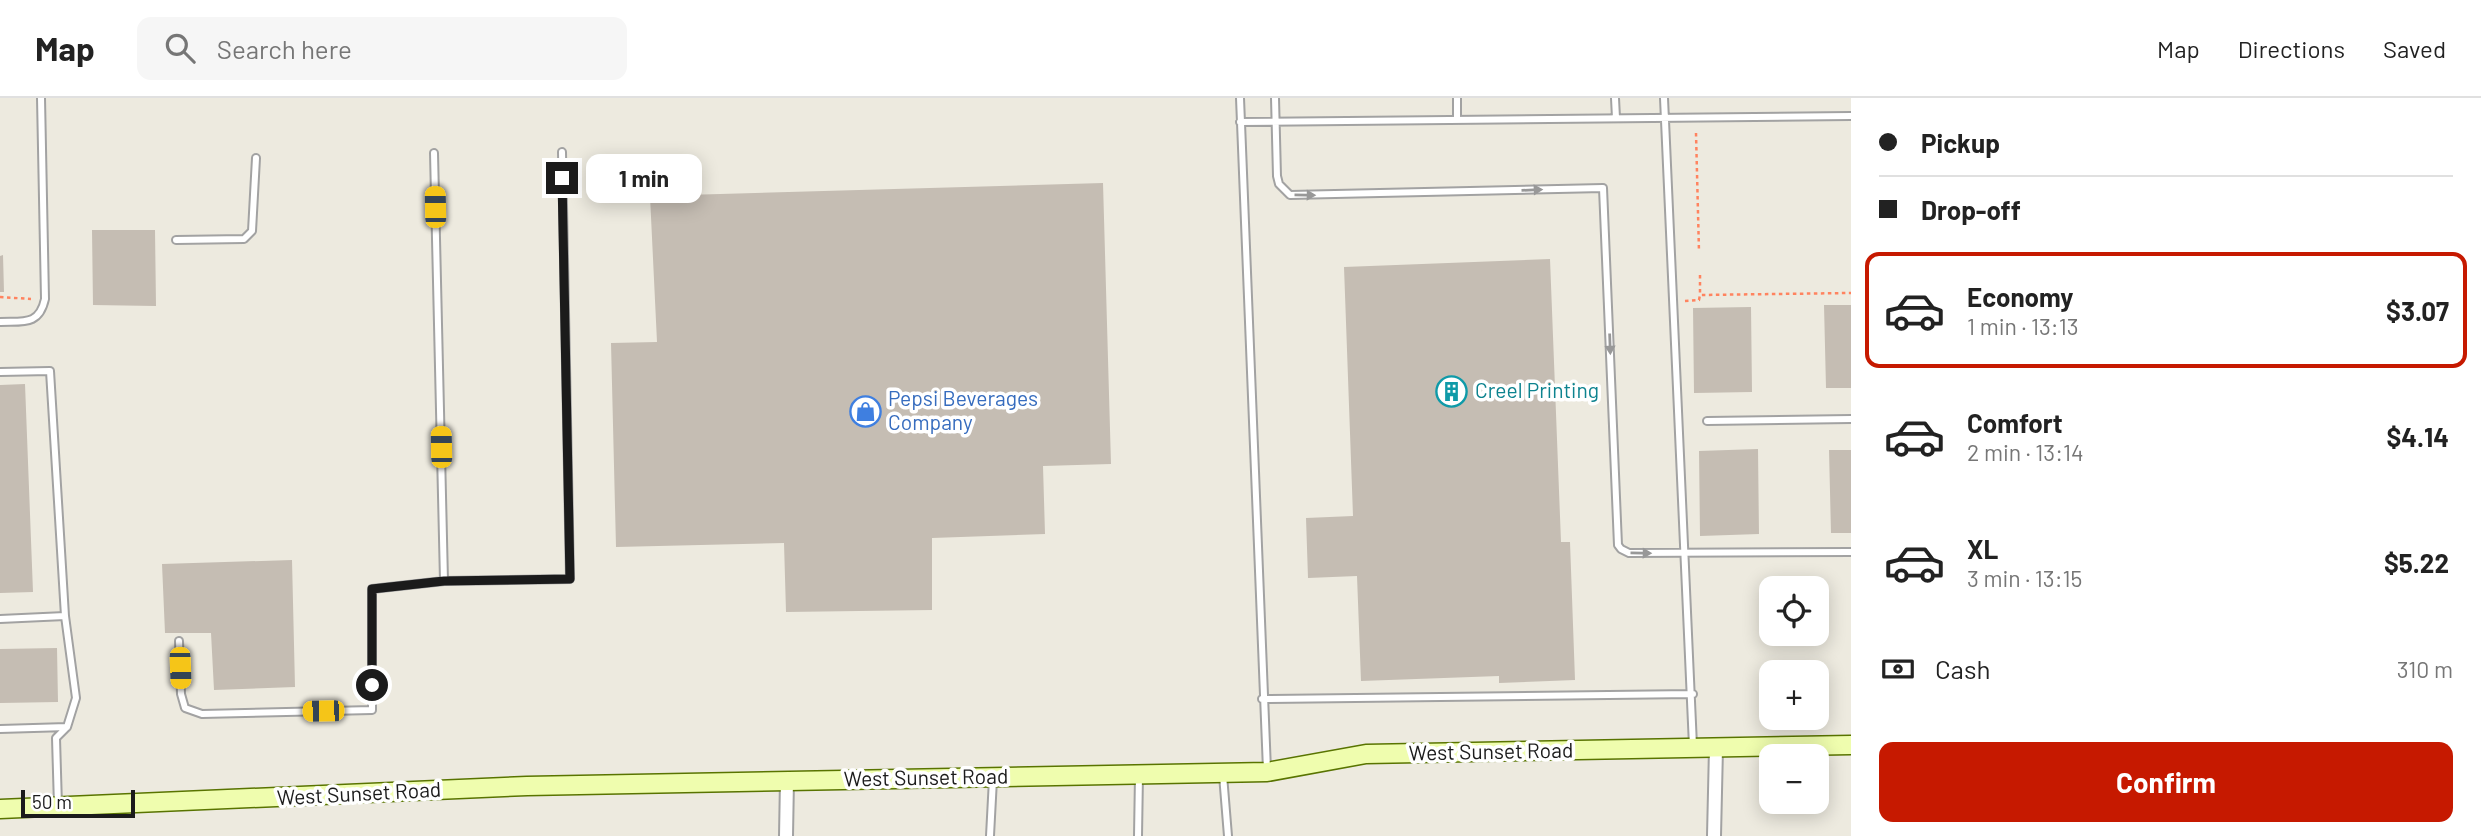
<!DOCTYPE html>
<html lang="en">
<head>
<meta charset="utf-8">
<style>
  body { margin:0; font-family:Barlow,sans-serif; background:#f6f6f6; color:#222; height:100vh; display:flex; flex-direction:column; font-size:26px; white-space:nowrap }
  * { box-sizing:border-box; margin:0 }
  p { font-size:23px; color:#767676 }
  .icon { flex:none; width:38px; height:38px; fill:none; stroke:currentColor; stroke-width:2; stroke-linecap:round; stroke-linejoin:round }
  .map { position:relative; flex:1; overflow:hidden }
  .sheet { display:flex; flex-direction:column; background:#fff; width:630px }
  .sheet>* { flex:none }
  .hud { display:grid; align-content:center; height:154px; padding:0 28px; background:#fff }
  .buttons { position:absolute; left:1759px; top:478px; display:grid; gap:14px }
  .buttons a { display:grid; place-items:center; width:70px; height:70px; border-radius:14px; background:#fff; box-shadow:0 4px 18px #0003; font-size:35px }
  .scale { position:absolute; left:21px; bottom:18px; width:114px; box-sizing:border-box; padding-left:7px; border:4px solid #1b1b1b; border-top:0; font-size:19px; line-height:24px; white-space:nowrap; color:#1b1b1b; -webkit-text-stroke:5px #fff; paint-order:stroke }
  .end { position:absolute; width:32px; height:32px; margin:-16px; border:9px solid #1b1b1b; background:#fff; box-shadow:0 0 0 4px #fff }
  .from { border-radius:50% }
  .bubble { position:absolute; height:49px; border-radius:14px; background:#fff; box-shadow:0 4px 18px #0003; font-size:23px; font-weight:700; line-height:49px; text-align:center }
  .car { position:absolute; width:21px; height:42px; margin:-21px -10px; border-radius:9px; box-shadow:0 0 5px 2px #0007; background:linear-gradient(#f5c518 24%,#345 0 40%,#f5c518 0 76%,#345 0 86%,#f5c518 0) }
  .hud b { display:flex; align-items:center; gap:24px; height:66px; font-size:26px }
  .hud b+b { border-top:2px solid #e0e0e0 }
  .hud i { width:18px; height:18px; background:#222 }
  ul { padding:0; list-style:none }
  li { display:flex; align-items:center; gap:21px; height:116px; margin:0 14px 10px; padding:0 14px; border:4px solid transparent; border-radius:14px }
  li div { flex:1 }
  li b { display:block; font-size:26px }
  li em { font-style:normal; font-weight:700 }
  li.active { border-color:#c61900 }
  li>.icon { width:63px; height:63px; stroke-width:1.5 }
  .pay { display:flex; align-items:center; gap:18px; height:77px; padding:0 28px; font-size:26px }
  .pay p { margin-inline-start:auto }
  .action { display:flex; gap:14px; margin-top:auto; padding:14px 28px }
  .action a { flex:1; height:80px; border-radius:14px; background:#c61900; color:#fff; font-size:28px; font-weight:700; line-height:80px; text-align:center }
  header { display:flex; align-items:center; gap:42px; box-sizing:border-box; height:98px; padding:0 35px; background:#fff; border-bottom:2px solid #e0e0e0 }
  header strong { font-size:33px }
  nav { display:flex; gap:38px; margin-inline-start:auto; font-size:24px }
  .search { width:490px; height:63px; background:#f6f6f6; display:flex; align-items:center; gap:18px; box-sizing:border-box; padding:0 24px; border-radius:14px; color:#767676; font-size:26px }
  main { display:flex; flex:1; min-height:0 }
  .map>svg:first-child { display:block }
</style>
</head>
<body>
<header>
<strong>Map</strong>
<div class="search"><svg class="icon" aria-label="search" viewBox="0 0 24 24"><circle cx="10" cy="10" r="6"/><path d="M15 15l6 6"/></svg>Search here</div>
<nav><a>Map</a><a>Directions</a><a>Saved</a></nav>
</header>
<main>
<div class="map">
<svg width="1851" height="738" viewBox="0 0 1851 738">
  <rect width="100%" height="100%" fill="#edeadf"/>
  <path fill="#c5bdb3" d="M1103,85L1111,366L1043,368L1045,436L932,440V512L786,514L784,445L616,449L611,245L657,244L650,98Z
    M92,132H155L156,208L93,207Z
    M3,157L4,194H0V158Z
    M1550,161L1561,444H1570L1575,582L1499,585V578L1361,583L1357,478L1308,480L1306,420L1353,418L1344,169Z
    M1824,207H1851V290H1826Z
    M1751,209L1752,294L1694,295L1693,210Z
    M25,286L33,494L0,495V287Z
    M1758,351L1759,436L1700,438L1699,353Z
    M1829,352H1851V435H1831Z
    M292,462L295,589L214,592L211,535H165L162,466Z
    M57,550L58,604L0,605V551Z"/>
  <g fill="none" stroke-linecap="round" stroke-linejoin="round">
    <defs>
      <path id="lane" d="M1240,0L1267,672
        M1275,0L1277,78L1279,86L1290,97L1603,90L1618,447L1621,451L1629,455L1851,454
        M1457,0V22
        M1615,0L1616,20
        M1664,0L1693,648
        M1240,24L1851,18
        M176,142L244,141L252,133L256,60
        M0,224C23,223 39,228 45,201L41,0
        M0,274L50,273L65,518L76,600L67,629L56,640L58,708
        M1707,323L1851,321
        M444,483L570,481L562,54
        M0,521L65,518
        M179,543L181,596L185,610L202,616L372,612V491L444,483L434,55
        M1262,601L1693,596
        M0,631L67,629
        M1223,677L1228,738
        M990,738L993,681
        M1138,738L1139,677"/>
      <path id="street" d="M786,738L787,682
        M1714,738L1716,650"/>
      <path id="secondary" d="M0,711L527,688L1267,674L1366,656L1851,647"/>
    </defs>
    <use href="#lane" stroke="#a2a2a2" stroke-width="10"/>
    <use href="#street" stroke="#a2a2a2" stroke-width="16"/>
    <use href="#secondary" stroke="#597400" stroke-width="21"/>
    <path stroke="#ff835f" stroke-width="2.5" stroke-dasharray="3.5 3.5" stroke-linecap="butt" d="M1696,35L1699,154
      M1700,177V197
      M0,199L31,201
      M1685,203L1699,202L1700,197L1851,195"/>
    <use href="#lane" stroke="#fff" stroke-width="6"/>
    <use href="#street" stroke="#fff" stroke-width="12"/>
    <use href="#secondary" stroke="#effdae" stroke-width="18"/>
  </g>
  <defs><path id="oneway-solid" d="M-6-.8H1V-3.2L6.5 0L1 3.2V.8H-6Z" transform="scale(1.75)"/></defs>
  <g fill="#989898">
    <use href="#oneway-solid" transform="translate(1532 92) rotate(-2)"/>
    <use href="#oneway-solid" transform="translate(1305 97) rotate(1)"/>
    <use href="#oneway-solid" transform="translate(1610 246) rotate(88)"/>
    <use href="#oneway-solid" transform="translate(1641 455) rotate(1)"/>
  </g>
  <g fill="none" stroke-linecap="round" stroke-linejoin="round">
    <path stroke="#1b1b1b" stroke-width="9" d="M372,587V491L444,483L570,481L562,80"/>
  </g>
  <defs>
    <symbol id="building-ring" viewBox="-11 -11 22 22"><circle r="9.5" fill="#fff" stroke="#0f9aa8" stroke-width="1.5"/><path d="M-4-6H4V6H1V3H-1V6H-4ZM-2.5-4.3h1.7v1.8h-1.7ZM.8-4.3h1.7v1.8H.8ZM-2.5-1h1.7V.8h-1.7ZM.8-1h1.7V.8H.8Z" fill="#0f9aa8"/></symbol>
    <symbol id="shop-ring" viewBox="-11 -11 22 22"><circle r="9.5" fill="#fff" stroke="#3f7fe0" stroke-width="1.5"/><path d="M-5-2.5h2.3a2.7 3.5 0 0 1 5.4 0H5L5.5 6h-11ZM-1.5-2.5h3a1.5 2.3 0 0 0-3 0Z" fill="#3f7fe0"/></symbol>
  </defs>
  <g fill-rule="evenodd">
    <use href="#building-ring" x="1434" y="276" width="35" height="35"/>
    <use href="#shop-ring" x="848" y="296" width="35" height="35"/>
  </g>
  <g text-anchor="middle" stroke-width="7" stroke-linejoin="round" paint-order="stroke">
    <g font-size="21" fill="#0d838f" stroke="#fff" text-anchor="start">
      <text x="1475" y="300">Creel Printing</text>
    </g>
    <g font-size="21" fill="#366cbe" stroke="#fff" text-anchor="start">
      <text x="888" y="308">Pepsi Beverages<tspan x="888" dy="24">Company</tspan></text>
    </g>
    <g font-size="21" fill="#1b1b1b" stroke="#fff">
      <text transform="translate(1491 654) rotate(-1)" y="7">West Sunset Road</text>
      <text transform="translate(926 680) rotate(-1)" y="7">West Sunset Road</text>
      <text transform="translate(359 696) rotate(-3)" y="7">West Sunset Road</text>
    </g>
  </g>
</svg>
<div class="buttons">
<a><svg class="icon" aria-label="locate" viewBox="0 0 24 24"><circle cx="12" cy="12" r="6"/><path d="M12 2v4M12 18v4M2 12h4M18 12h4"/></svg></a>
<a>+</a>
<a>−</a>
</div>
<div class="scale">50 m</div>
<i class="end from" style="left:372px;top:587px"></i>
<i class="end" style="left:562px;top:80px"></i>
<div class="bubble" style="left:586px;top:56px;width:116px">1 min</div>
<i class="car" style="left:435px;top:109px;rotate:359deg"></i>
<i class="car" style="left:441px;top:349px;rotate:359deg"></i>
<i class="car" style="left:180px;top:570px;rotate:178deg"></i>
<i class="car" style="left:323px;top:613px;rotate:269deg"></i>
</div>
<section class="sheet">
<div class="hud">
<b><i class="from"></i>Pickup</b>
<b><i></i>Drop-off</b>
</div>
<ul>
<li class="active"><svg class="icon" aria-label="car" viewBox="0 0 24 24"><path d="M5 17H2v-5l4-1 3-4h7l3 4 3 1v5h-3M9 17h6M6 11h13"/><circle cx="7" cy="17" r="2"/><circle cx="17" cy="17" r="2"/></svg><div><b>Economy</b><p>1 min · 13:13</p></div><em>$3.07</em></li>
<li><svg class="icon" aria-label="car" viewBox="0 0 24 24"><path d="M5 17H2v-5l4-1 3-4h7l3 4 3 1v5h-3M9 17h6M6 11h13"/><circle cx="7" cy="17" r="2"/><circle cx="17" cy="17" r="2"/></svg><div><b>Comfort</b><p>2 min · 13:14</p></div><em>$4.14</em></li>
<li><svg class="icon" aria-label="car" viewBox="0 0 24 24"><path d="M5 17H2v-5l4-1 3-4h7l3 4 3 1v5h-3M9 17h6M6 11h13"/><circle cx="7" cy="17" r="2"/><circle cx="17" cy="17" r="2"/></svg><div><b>XL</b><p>3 min · 13:15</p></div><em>$5.22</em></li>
</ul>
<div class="pay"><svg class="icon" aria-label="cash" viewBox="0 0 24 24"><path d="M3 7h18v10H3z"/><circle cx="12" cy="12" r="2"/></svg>Cash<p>310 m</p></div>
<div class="action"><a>Confirm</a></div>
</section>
</main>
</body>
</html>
